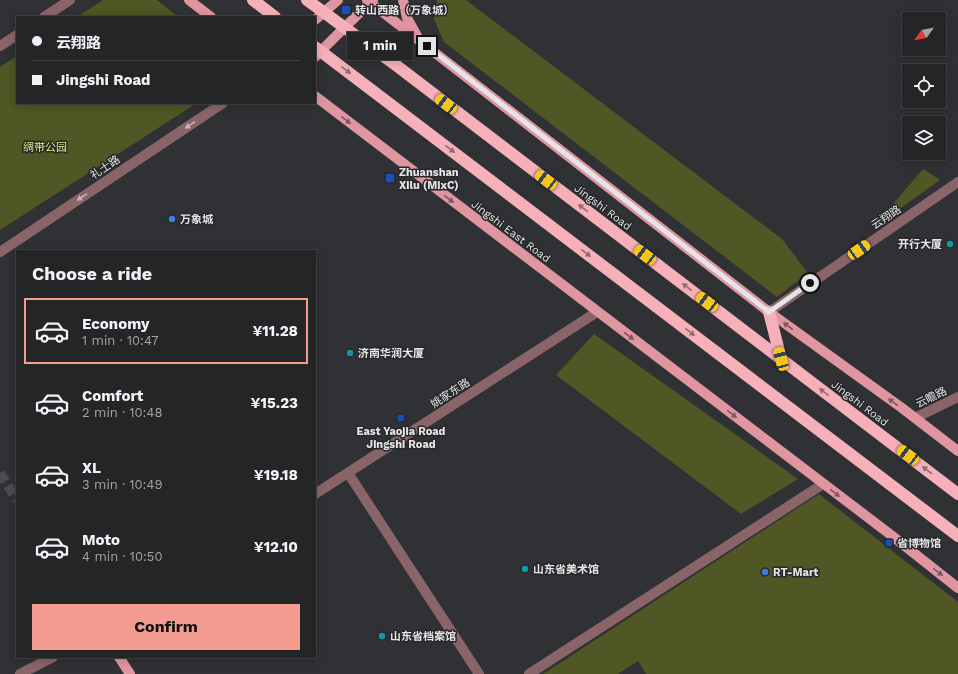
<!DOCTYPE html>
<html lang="en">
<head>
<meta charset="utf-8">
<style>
  body { margin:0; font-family:"Work Sans","Noto Sans SC",sans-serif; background:#303133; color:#f1f3f6; height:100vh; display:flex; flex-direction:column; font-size:15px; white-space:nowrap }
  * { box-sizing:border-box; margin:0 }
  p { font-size:13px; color:#a3a5a7 }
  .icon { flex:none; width:22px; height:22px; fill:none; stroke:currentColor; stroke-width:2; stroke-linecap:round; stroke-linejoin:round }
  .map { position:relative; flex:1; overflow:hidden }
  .side { position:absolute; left:16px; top:250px; width:300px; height:408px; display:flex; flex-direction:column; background:#242527; border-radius:0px; box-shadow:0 2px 10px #0003,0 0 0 1px #414244 }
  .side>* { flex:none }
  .top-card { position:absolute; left:16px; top:16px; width:300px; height:88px; border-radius:0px; box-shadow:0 2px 10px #0003,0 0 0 1px #414244; display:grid; align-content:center; height:88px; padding:0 16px; background:#242527 }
  .needle { width:26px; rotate:237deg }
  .buttons { position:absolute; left:902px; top:12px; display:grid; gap:8px }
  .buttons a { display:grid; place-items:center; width:44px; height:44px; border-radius:0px; background:#242527; box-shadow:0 2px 10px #0003,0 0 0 1px #414244; font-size:20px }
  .end { position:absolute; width:18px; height:18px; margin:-9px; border:5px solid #e5e5e7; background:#111; box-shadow:0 0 0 2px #111 }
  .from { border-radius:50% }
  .bubble { position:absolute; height:28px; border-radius:0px; background:#242527; box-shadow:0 2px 10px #0003,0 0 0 1px #414244; font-size:13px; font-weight:700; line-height:28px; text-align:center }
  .car { position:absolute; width:12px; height:24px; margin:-12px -6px; border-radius:5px; box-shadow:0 0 3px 1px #0007; background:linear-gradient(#f5c518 24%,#345 0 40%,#f5c518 0 76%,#345 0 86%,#f5c518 0) }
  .top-card b { display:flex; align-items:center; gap:14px; height:38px; font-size:15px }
  .top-card b+b { border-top:1px solid #414244 }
  .top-card i { width:10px; height:10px; background:#f1f3f6 }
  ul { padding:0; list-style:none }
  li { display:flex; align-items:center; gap:12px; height:66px; margin:0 8px 6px; padding:0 8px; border:2px solid transparent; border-radius:0px }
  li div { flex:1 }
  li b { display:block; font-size:15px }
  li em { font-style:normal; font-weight:700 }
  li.current { border-color:#f59c92 }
  li>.icon { width:36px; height:36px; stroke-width:1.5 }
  h2 { padding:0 16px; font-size:18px; line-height:48px }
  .cta { display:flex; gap:8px; margin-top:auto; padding:8px 16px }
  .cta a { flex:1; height:46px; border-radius:0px; background:#f59c92; color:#111; font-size:16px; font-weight:700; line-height:46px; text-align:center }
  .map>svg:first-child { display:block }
</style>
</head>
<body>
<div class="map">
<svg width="958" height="674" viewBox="0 0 958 674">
  <rect width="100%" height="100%" fill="#303134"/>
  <path fill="#505724" d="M103,0H157L178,17H77Z
    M437,0H466L782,239L808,273L777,297L444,42L434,19Z
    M17,56V103H197L0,230V67Z
    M923,169L940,180L891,215L887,211Z
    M594,334L798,479L741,514L556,375Z
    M819,494L958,602V674H646L638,661L618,674H543Z"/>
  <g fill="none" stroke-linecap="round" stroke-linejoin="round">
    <path stroke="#4b4c4f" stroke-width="10" stroke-dasharray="10 5" stroke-linecap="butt" d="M0,473L17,500"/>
    <path stroke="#89656a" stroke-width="10" d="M44,17L70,0
      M0,46L17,35
      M0,252L223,103
      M769,312L958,182
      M915,418L958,397
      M348,473L479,674
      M315,494L597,312
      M20,674L53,657
      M529,674L823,484"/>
    <path stroke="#df96a0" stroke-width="10" d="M189,0L211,17
      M367,0L769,312L902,408L958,451
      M403,0L407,18L417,36
      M315,20L338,0
      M315,57L345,27L373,0
      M315,96L891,535L958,588
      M119,657L130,674"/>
    <path stroke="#f6b0b9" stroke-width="12" d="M253,0L275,17
      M307,0L397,66L958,494
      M315,47L958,536
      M769,312L781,359"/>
  </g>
  <defs><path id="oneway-solid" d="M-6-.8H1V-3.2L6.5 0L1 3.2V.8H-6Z"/></defs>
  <g fill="#8e6c72">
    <use href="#oneway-solid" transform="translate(346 70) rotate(37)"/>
    <use href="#oneway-solid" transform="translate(450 149) rotate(37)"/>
    <use href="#oneway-solid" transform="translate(583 208) rotate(-143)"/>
    <use href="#oneway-solid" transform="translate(586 253) rotate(37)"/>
    <use href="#oneway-solid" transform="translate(687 287) rotate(-143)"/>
    <use href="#oneway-solid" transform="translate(690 332) rotate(37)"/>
    <use href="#oneway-solid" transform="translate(824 392) rotate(-143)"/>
    <use href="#oneway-solid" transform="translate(927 470) rotate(-143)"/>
  </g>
  <g fill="#795a5f">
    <use href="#oneway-solid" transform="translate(346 120) rotate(37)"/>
    <use href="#oneway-solid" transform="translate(449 199) rotate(37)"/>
    <use href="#oneway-solid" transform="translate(788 326) rotate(-144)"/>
    <use href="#oneway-solid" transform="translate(629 336) rotate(37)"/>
    <use href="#oneway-solid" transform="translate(893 402) rotate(-144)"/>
    <use href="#oneway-solid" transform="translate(732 414) rotate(37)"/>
    <use href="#oneway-solid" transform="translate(835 493) rotate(37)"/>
    <use href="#oneway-solid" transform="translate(938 572) rotate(38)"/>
  </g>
  <g fill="#c5b8bb">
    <use href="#oneway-solid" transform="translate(190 125) rotate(146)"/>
    <use href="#oneway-solid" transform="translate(82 197) rotate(146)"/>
  </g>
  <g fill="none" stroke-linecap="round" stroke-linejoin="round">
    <path stroke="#e5e5e7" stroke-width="5" d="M427,46L769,312L810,283"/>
  </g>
  <g fill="#1a4fb4" stroke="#26282a" stroke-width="1.5">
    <rect x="341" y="5" width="10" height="10" rx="2"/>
    <rect x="385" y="173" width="10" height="10" rx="2"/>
    <rect x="397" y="414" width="8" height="8" rx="2"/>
    <rect x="885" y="539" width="8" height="8" rx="2"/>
  </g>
  <g fill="#3f7fe0" stroke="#26282a" stroke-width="1.5">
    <circle cx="172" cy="219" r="4"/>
    <circle cx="765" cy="572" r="4"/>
  </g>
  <g fill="#0f9aa8" stroke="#26282a" stroke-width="1.5">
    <circle cx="950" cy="244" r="4"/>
    <circle cx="350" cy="353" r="4"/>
    <circle cx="525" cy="569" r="4"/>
    <circle cx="382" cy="636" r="4"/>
  </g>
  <g text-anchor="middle" stroke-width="3" stroke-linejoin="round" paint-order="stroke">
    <g font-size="11" font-weight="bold" fill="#e5e5e7" stroke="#26282a" text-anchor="start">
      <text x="355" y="14">转山西路（万象城）</text>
      <text x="399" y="176">Zhuanshan<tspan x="399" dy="13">Xilu (MixC)</tspan></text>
      <text x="180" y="223">万象城</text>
      <text x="942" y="248" text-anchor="end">开行大厦</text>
      <text x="358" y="357">济南华润大厦</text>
      <text x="401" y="435" text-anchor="middle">East Yaojia Road<tspan x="401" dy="13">Jingshi Road</tspan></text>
      <text x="897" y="547">省博物馆</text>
      <text x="533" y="573">山东省美术馆</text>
      <text x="773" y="576">RT-Mart</text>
      <text x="390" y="640">山东省档案馆</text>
    </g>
    <g font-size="11" fill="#dceb80" stroke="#26282a">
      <text x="45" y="151">绸带公园</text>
    </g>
    <g font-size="11" fill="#e5e5e7" stroke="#26282a">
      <text transform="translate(105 167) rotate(-34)" y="4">礼士路</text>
      <text transform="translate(603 207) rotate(37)" y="4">Jingshi Road</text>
      <text transform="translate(886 217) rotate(-34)" y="4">云翔路</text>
      <text transform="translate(511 231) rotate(37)" y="4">Jingshi East Road</text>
      <text transform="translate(450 393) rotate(-33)" y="4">姚家东路</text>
      <text transform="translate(931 397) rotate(-26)" y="4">云瞻路</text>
      <text transform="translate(860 403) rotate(37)" y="4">Jingshi Road</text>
    </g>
  </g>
</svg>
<div class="buttons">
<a><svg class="needle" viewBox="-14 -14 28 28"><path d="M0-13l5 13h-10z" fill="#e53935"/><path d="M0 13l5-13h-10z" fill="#a3a5a7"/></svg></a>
<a><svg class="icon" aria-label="locate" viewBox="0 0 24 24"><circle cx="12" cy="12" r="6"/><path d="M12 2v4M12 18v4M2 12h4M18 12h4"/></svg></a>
<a><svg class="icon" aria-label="layers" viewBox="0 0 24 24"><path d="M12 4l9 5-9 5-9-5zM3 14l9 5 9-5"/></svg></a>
</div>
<i class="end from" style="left:810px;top:283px"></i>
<i class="end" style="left:427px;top:46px"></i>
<div class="bubble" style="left:347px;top:32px;width:66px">1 min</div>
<i class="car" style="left:446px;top:104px;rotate:307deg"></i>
<i class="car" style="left:546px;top:180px;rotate:307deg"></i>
<i class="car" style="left:859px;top:250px;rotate:56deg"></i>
<i class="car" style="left:645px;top:255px;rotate:307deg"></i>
<i class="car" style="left:707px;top:302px;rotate:307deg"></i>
<i class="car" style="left:781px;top:359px;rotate:345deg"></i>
<i class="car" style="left:908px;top:455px;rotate:307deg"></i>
<div class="top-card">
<b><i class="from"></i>云翔路</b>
<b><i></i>Jingshi Road</b>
</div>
<section class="side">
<h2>Choose a ride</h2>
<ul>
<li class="current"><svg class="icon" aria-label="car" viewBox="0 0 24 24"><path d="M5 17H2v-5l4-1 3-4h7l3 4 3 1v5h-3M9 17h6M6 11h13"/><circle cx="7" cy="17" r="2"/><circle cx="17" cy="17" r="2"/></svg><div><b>Economy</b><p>1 min · 10:47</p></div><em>¥11.28</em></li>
<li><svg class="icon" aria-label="car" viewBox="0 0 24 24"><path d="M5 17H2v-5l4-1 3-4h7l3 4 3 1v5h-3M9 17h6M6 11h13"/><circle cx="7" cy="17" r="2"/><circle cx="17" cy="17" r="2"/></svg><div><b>Comfort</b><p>2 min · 10:48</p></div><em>¥15.23</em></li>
<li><svg class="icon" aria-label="car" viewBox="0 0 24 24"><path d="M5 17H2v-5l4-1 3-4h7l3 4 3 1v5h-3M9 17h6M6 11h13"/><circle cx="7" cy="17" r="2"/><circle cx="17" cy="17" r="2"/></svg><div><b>XL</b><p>3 min · 10:49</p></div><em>¥19.18</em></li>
<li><svg class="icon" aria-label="car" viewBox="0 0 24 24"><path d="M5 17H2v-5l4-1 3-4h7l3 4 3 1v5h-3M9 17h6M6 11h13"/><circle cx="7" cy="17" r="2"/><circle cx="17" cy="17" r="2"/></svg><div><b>Moto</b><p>4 min · 10:50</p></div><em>¥12.10</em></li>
</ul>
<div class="cta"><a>Confirm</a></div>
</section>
</div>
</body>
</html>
